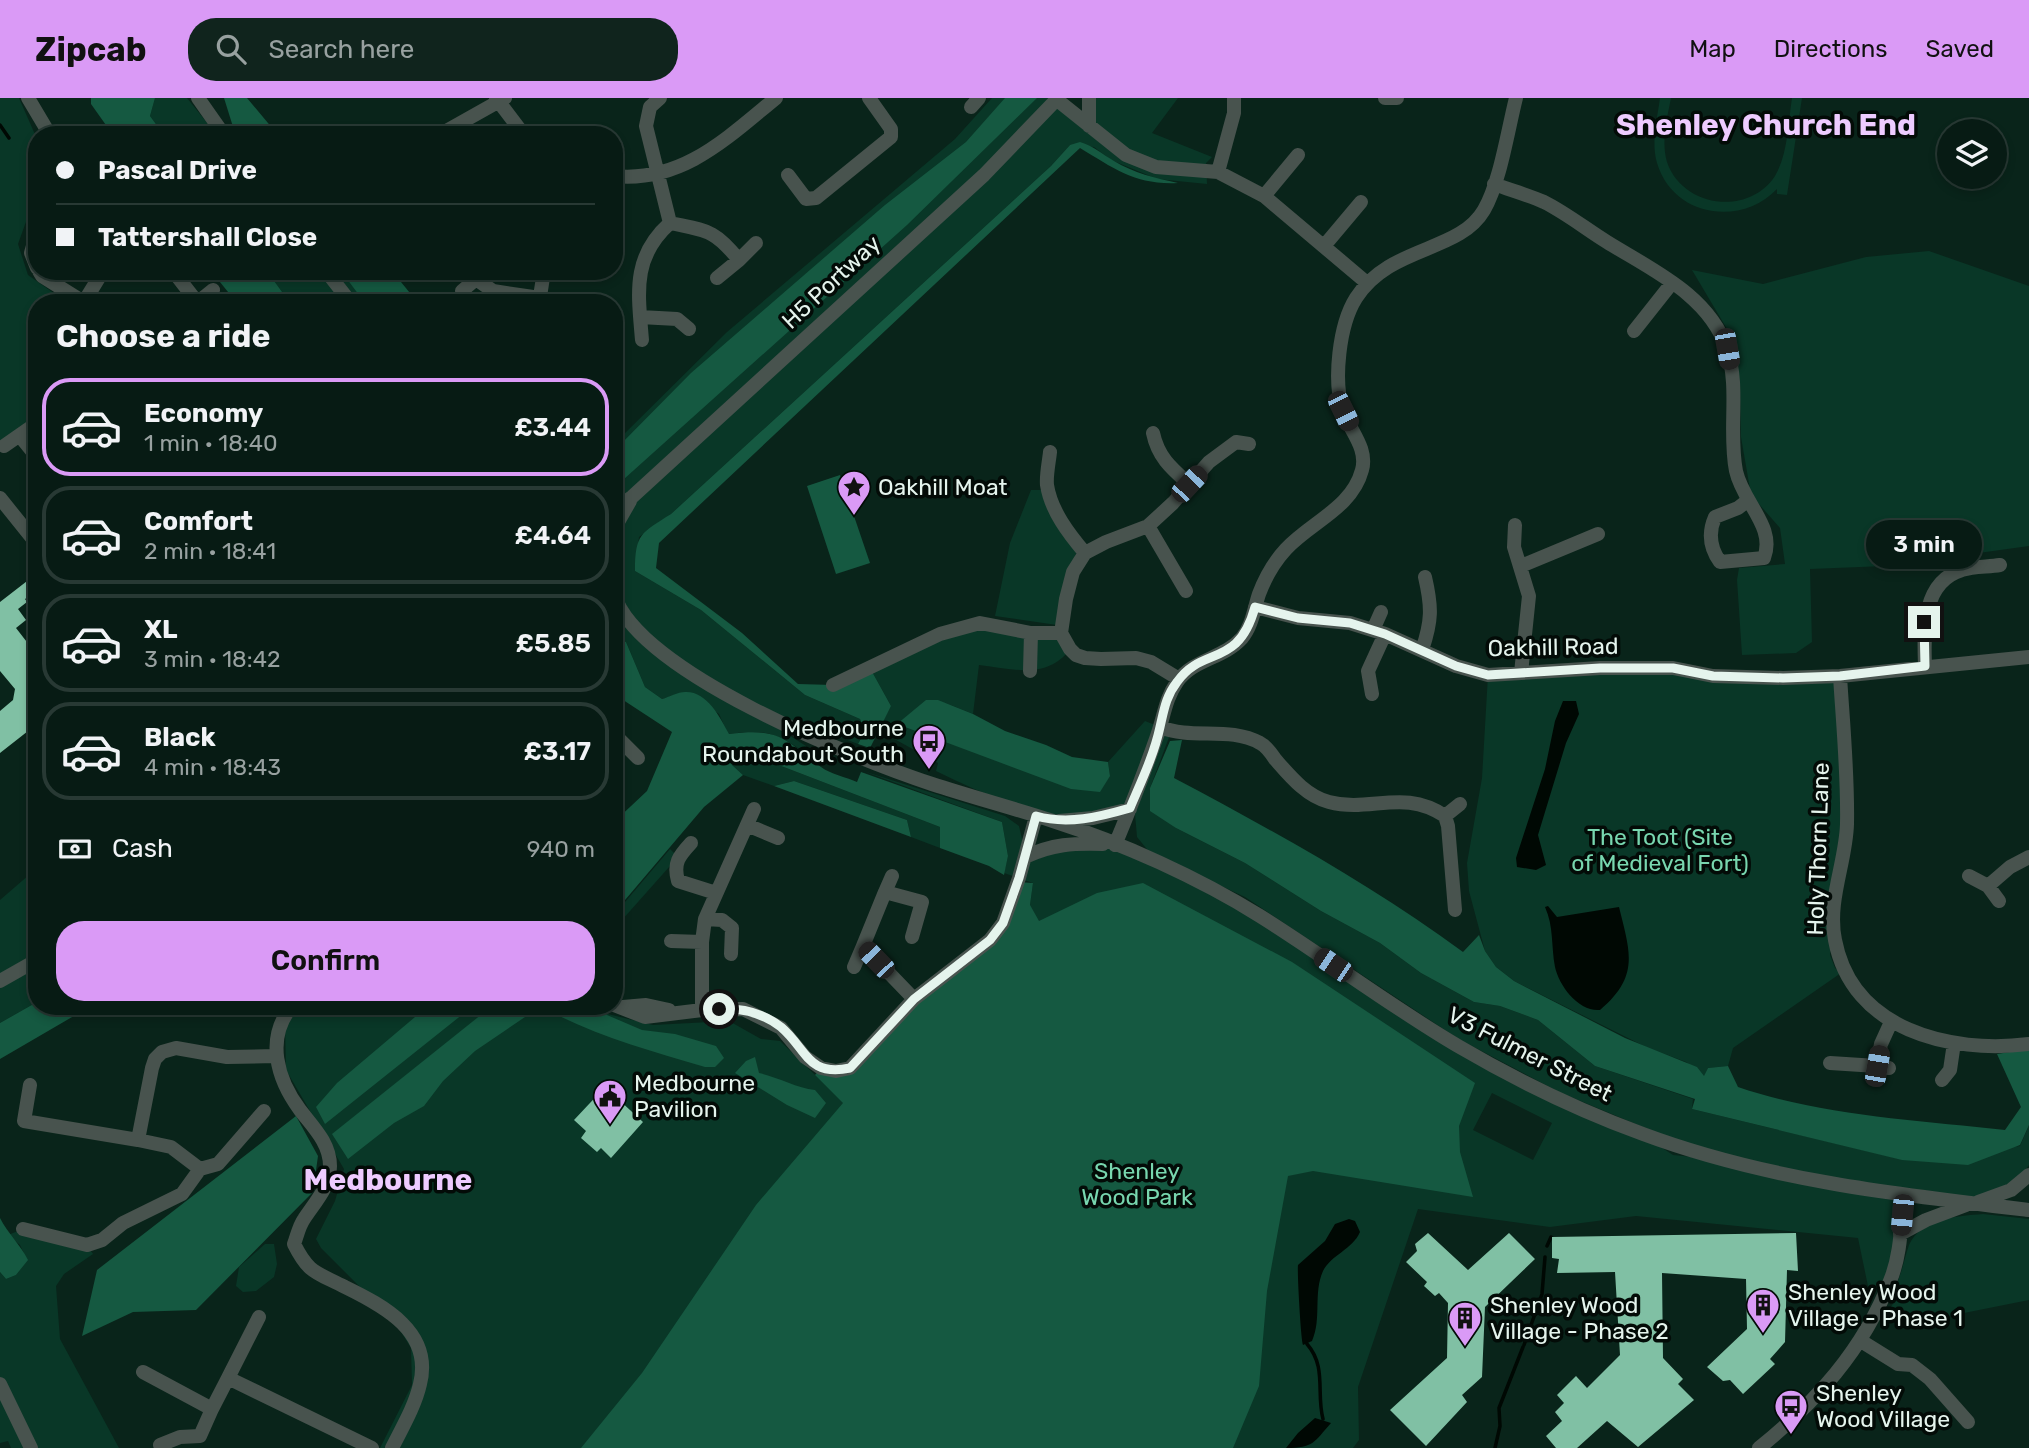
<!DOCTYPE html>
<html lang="en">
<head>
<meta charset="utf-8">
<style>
  body { margin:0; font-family:Rubik,sans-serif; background:#10241d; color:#f1f3f6; height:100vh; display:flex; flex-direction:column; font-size:26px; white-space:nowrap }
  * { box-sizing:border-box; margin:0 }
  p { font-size:23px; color:#98a1a0 }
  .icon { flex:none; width:38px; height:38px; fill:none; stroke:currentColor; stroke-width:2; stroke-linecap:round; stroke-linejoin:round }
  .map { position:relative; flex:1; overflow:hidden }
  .sheet { position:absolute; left:28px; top:196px; width:595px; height:721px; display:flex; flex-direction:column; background:#071b14; border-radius:28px; box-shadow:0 4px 10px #0003,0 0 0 2px #283934 }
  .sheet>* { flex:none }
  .hud { position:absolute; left:28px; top:28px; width:595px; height:154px; border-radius:28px; box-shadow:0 4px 10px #0003,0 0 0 2px #283934; display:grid; align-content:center; height:154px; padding:0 28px; background:#071b14 }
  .fabs { position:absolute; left:1937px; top:21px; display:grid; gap:14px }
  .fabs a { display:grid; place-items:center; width:70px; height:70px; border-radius:50%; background:#071b14; box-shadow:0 4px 10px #0003,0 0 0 2px #283934; font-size:35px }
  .end { position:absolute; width:32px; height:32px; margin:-16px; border:9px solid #e5f4ed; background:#111; box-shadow:0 0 0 4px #111 }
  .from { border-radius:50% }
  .bubble { position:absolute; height:49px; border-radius:24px; background:#071b14; box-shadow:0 4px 10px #0003,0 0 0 2px #283934; font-size:23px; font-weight:600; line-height:49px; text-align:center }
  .car { position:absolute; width:21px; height:42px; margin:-21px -10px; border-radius:9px; box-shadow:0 0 5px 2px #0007; background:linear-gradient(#222 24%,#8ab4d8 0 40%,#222 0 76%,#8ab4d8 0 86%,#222 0) }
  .hud b { display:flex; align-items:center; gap:24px; height:66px; font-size:26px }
  .hud b+b { border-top:2px solid #283934 }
  .hud i { width:18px; height:18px; background:#f1f3f6 }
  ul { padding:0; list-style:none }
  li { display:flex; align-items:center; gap:21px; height:98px; margin:0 14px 10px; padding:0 14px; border:4px solid #283934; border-radius:28px }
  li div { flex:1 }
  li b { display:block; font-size:26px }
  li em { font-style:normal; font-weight:600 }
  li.selected { border-color:#da9af6 }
  li>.icon { width:63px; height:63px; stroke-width:1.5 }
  h2 { padding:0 28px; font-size:32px; line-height:84px }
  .pay { display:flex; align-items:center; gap:18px; height:77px; padding:0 28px; font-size:26px }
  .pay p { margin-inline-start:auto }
  .primary-button { display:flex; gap:14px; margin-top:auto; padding:14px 28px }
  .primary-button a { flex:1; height:80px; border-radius:28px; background:#da9af6; color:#111; font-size:28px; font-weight:600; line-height:80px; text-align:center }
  header { display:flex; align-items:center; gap:42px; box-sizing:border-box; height:98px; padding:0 35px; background:#da9af6; color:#111 }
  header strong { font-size:33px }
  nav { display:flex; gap:38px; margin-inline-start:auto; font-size:24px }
  .search { width:490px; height:63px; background:#10241d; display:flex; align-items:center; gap:18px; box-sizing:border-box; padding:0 24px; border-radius:28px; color:#98a1a0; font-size:26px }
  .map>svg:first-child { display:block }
</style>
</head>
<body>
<header>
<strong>Zipcab</strong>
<div class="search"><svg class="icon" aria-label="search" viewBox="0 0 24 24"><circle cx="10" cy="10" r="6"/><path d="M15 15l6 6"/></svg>Search here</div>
<nav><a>Map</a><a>Directions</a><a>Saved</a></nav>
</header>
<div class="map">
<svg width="2029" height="1350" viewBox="0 0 2029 1350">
  <rect width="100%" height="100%" fill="#09241a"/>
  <path fill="#093727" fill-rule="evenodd" d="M0,0H19L37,41V93L18,146L28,177L68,205H37V317L0,345Z
    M155,0H187L217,37H164L150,18Z
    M992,0H1058L1088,27L1089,0H1178L1152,35L1212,59L1206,65L1207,86L1157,81L1111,62L1094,49L1070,47L1051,68L671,416L639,439L635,473L701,512L805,597L860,621L865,633L858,646L819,631L775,620L781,632L806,648L807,656C776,634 766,631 728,636L719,616L685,594L662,601L645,589L626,544L614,539V521L630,528L614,496V346L727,234L955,41Z
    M1660,0H1671C1667,21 1661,43 1667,64C1682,109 1748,119 1775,78C1788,56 1788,25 1792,0H1802L1787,97L1777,96V91C1741,129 1673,119 1657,65C1651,44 1657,22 1660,0Z
    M1929,153L2029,188V448L1957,458L1935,466L1810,471L1812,544L1796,555L1742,557L1737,482L1739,470L1785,466L1780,430L1751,397L1741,339L1740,287L1730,236L1692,172L1763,186L1866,159Z
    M267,173H392L418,205H290Z
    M1031,392H1043L1077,452L1057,527L995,518L1010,445Z
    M980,525L1061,535L1070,551C1048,582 1011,571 979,567L973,616C930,599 934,596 898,626L1110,678L1108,664L1145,623L1160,629L1130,711C1118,714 1105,719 1092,720C1044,723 978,694 936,673L938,665L878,632L891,608L870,570Z
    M1521,575L1840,578L1847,690L1830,857L1835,870L1841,875L1733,950L1728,968L1708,970L1704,979L1686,964L1646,949L1514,883L1496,869L1485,853L1469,793L1467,765L1482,680L1488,577Z
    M1166,632L1171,634L1150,690L1176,730L1245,765L1321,813L1380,845L1421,875L1474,904L1500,908L1538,922L1595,968L1693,1001L1692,1011L1904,1062L2020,1048L2029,1027V1067L2011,1092L1974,1106L1904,1098L1886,1191L1869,1193L1858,1140L1636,1118L1550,1129L1418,1111L1358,1289L1359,1342L1353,1350H380L412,1287L411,1250L395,1224L321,1150L316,1141L335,1103L344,1071L286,972L285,926L305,908H597L608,916L653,927L729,923L761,941L780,943L843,1004L1030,807L1033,785L1004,775L1008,758L1002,724L863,673L1005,718L1019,728L1026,758L1115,747L1258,817L1459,948L1641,1036L1673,1057L1722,1062L1559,994L1457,940L1245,799L1150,755L1137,739L1135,716ZM1492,995L1552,1025L1533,1062L1473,1032Z
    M737,654L750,656L940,729V750L911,739L907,722L794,683L774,688L743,677L732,667L731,657Z
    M670,751L678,759L614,831V817Z
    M37,770V904L0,925V802Z
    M1983,1116L2029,1121V1202L1919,1224L1889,1212L1899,1196L1915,1206L1908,1195L1895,1189C1902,1176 1904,1161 1909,1147C1921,1120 1958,1118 1983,1116Z
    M23,1131L87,1147L93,1156L64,1176L56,1188L60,1241L119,1350H11L8,1343L0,1345V1174L6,1181L16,1177L27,1162L20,1147L8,1137Z
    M265,1146H274L277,1166L274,1179L256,1193L243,1194L236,1188L239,1169Z"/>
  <path fill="#155941" d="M91,0H155L150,18L164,37H113L91,6Z
    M224,0H247L278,37H238L234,32Z
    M1005,0H1037L907,127L614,390V353L691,275L885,107L966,44Z
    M1080,44C1094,48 1102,56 1114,63C1134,75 1155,80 1178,85C1135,87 1115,71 1080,50L659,445L656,470L742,535L798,586L833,587L870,570L891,608L870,650L858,646L865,633L860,621L805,597L701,512L635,473C635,436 641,435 671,416L1051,68L1070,47Z
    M211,173H267L290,205H237Z
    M341,173H392L418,205H365Z
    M840,377L870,465L836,476L807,388Z
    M614,539L626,544L645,589L662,601C669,599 678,594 685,594C707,593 720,619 729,636C780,630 783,640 821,669C830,676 846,679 857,684L861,674L1002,724L1008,758L1004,777L989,768L940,750V729L750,656L737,654L731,657L732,667L743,677L704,709L614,815V724L647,693L672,634L614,596Z
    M926,602H938L973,616L1005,633L1046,647L1072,659L1108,664L1110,678L1100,694L1071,691L897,626Z
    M1182,642L1174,680C1274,733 1372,787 1463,854L1479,837L1485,853L1496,869L1514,883L1625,940L1697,969L1704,978L1708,970L1728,968L1738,989C1823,1018 1916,1022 2005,1032L2021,1009L1997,956L2029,951V1027L2020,1047L1968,1067L1902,1062L1692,1011L1695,1001L1595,968L1538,922L1500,908L1474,904L1421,875L1380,845L1321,813L1245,765L1176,730L1150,713V690L1170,643Z
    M794,683L907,722L911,739L774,688Z
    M1018,784L1033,785L1030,807L1039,823L1097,795L1143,785L1292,864L1475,985L1459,1028L1460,1054L1473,1099L1313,1073L1288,1078L1267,1193L1259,1288L1233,1350H581L642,1275L756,1107L843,1005L815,977L821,970L850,969L914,901L990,842Z
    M37,904V908H91L0,961V925Z
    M428,908H473L325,1026L316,1009L337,985Z
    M492,908H520L525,919L475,953L443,983L424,1008L394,1025L348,1061L332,1036Z
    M540,908H586L642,932L675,936L716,948L724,960L715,969H705C648,952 592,937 540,908Z
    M755,959L759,975C778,979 796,990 815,992L826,1005L815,1020L787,1007L735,975L746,963Z
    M296,1018L318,1058L313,1094L196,1212L133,1214L82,1238L97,1172Z
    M0,1120C8,1136 20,1146 28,1162L16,1177L6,1181L0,1174Z"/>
  <path fill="#000803" d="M1563,603H1576L1579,616L1566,645L1538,737L1546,767L1536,772L1517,769L1516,760L1545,671L1555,623Z
    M1548,808L1557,819L1619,809C1630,854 1640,878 1600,912C1579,914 1559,888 1555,869C1551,848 1554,829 1545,809Z
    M1349,1121L1355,1123L1360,1134C1352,1152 1332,1156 1323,1173C1313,1195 1322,1221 1312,1243L1303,1247C1301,1242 1297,1174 1298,1167L1325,1143L1335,1126Z
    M1315,1320L1331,1325C1314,1344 1314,1350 1286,1350L1298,1335Z"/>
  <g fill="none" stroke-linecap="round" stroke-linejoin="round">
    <path stroke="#000803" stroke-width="3.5" d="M0,27L9,40
      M1547,1148L1551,1139
      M1307,1246C1327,1269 1316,1295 1323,1321
      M1524,1247L1542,1196L1545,1159
      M1495,1350L1500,1328L1499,1310L1523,1249"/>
  </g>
  <path fill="#80c0a4" d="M31,480L37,493L25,501L27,504L18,511L26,522L16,530L37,557V626L0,655V613L13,602L15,591L0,573V504Z
    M605,989L643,1024L611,1060L601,1050L597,1054L581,1040L586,1033L574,1022Z
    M1428,1135L1468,1172L1509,1135L1535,1161L1485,1209L1482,1279L1462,1297L1467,1304L1426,1348L1390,1312L1447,1260L1448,1205L1439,1195L1435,1198L1424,1188L1427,1184L1406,1164L1417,1153L1415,1146Z
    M1796,1135L1798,1173L1787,1172L1785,1244L1770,1261L1775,1266L1743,1296L1730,1282L1723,1283L1707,1269L1747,1231L1746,1181L1662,1175L1663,1260L1683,1281L1678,1286L1694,1302L1638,1349L1607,1323L1577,1350H1556L1546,1338L1562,1323L1555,1314L1564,1305L1557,1297L1576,1278L1587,1290L1620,1257L1615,1174L1557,1175L1559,1161L1552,1160V1139Z"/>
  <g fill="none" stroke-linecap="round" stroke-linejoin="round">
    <path stroke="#48534e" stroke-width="14" d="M28,0L50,37
      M198,0L224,37
      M496,0L524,37
      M660,0L650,9L646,28L670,125C707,133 714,131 739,162L756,145
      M1385,0H1397
      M1056,1L1126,57L1156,69L1218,74L1264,98L1367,185
      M971,9L979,0
      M1089,28V0
      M349,37H351
      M439,37L505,0
      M1218,74L1234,15V0
      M788,77L806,101L816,100L891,39V31L869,0
      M614,78C682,85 727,40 776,0
      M1494,86C1510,92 1528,97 1544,104C1566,115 1586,131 1607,144C1652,172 1709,197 1727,251C1740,290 1728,333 1736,373C1743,405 1776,429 1764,460L1720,464C1710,450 1708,435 1715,419L1738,410L1747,403
      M1264,98L1298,57
      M37,134L31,155L37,170
      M1324,148L1361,104
      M39,173L42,178L85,205
      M173,173L197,204
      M326,173L351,205
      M717,180L739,162
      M462,193L476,181L493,193L540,200
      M84,204L103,173
      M197,205L213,192
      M539,205L544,173
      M640,219L677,221L689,231
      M1634,233L1672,185
      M642,242C638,194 632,159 670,125
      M1153,335C1158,359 1171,370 1189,386
      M20,338L37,359
      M4,348L37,325
      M1050,354C1049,364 1046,377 1047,387C1051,413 1069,436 1085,455
      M0,400L37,446
      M614,411L632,399L984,77L1058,0
      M1515,427L1514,449L1529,498L1521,575
      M1148,428L1186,493
      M614,431L630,403
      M1957,458L1961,472
      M1521,468L1598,436
      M614,496C637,574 856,661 932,686C972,699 1013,710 1053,723C1122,745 1199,780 1260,818C1327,860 1390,908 1458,948C1516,982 1580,1013 1643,1036C1766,1082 1899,1097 2029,1112
      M1255,509L1298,520L1350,525L1385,536L1456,568L1488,577L1600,570H1673L1713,578L1783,580L1840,578L2029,559
      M1373,532L1381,514
      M1422,552C1432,523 1432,509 1425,479
      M1925,568C1924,535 1921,484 1962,472C1973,468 1988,469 2000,467
      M1030,573L1031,535
      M1840,578C1843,627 1848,676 1847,726C1846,764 1827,803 1835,842C1852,932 1950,956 2029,946
      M1179,581L1151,564L1136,560L1101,561L1085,560L1076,557L1070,551L1061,535L1066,501L1073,474L1085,455L1106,444L1148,428L1173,405L1209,364L1236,344L1249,346
      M833,587L940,536L980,525L1031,535H1061
      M1372,596L1368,573L1385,536
      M1160,629C1193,642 1229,628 1260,645C1266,648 1271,655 1275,661C1290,678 1306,698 1329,704C1371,715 1403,690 1445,718L1448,728L1455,812
      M614,636L638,660
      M1445,718L1460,706
      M1059,723L1093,720L1130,711
      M747,727L778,740
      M691,745C679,758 673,765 678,783L716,795
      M1115,747C1130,711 1144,675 1157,638C1164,619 1165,601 1177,584C1193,561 1223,561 1242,540C1252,528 1254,511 1259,496C1265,480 1274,464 1286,451C1311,424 1352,410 1362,372C1368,350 1350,333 1343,313C1333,283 1339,227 1356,200C1390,147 1459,155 1484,112C1500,85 1508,31 1516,0
      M1025,759C1052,746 1074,745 1103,746
      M1969,778L1988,788L2010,769L2029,759
      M1988,788L1999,803
      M885,794L892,778
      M705,821L722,822L732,830L731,856
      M671,843L702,844
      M863,848L885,794L922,804L912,839
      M854,869L863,848L914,901
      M0,883L37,862
      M614,907L645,919L702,912L743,911L781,930L805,959L821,970L836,973L850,970L914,901L990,842L1003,825L1019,780L1036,718
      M292,908C265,940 277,981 300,1012C313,1029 330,1045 330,1068C330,1089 315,1104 304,1121C299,1128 297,1138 294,1146C309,1176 316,1174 345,1189C384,1208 433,1234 420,1286C415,1308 402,1330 392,1350
      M623,909L646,907L669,912
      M702,912V844L705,821L754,711
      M1830,965L1877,968
      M1889,970L1877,968L1881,946L1891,924
      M1942,982L1950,972L1954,945
      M30,987L24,1023L138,1042L152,970L155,961L162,954L176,950L227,959L276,958
      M138,1042L171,1049L200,1071
      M1978,1104L2011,1092L2029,1077
      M23,1131L87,1147L102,1142L123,1125L182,1096L200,1071L218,1066L264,1013
      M1900,1136L1926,1122L1966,1107
      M259,1219L228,1280L372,1350
      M1861,1243L1898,1266L1912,1267L1930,1281L1968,1324
      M143,1274L212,1311L228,1280
      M0,1286L31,1350
      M160,1347L180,1339L200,1338L212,1311
      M1759,1350C1816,1304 1863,1252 1890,1183C1901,1157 1901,1126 1904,1098"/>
  </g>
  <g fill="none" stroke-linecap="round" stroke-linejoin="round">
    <path stroke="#e5f4ed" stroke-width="9" d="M719,911C741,910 763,915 781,929C807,951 807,979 850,970L914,901L990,842L1003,825L1019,780L1036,718C1068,727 1099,719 1130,710C1141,684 1154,657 1160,629C1164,612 1166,598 1177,584C1203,547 1238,571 1255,509L1298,520L1350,525L1385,536L1456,568L1488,577L1600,570H1673L1713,578L1783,580L1840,578L1925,568L1924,524"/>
  </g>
  <defs>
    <symbol id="sight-pin" viewBox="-11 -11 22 30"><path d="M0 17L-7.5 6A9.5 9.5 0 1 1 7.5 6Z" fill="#da9af6" stroke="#030b07"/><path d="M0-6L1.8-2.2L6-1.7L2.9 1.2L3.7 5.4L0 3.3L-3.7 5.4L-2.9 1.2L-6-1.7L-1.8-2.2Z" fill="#111"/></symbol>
    <symbol id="bus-pin" viewBox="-11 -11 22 30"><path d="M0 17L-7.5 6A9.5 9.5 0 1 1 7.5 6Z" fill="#da9af6" stroke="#030b07"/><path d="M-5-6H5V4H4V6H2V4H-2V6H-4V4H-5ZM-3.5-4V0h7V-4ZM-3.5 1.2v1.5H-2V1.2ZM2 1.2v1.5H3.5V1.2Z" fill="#111"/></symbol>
    <symbol id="civic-pin" viewBox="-11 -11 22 30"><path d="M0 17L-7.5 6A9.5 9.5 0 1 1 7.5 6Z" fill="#da9af6" stroke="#030b07"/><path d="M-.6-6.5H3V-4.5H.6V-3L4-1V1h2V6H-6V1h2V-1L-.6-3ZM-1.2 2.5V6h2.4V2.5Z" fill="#111"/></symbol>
    <symbol id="building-pin" viewBox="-11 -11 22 30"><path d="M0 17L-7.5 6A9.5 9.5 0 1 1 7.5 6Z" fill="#da9af6" stroke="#030b07"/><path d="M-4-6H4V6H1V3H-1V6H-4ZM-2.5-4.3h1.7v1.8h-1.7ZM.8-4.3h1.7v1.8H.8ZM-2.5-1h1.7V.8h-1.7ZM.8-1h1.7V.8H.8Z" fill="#111"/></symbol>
  </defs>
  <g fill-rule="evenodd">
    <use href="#sight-pin" x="835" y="370" width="38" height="52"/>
    <use href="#bus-pin" x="910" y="624" width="38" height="52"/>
    <use href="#civic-pin" x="591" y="979" width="38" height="52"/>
    <use href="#building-pin" x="1744" y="1188" width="38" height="52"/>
    <use href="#building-pin" x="1446" y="1201" width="38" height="52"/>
    <use href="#bus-pin" x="1772" y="1289" width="38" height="52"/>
  </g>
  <g text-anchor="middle" stroke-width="7" stroke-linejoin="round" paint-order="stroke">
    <g font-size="23" fill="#e5f4ed" stroke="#030b07">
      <text transform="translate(831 184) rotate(-43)" y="8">H5 Portway</text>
      <text transform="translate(1553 549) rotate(-1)" y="8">Oakhill Road</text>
      <text transform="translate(1818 751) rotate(-88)" y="8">Holy Thorn Lane</text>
      <text transform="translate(1530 956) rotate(27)" y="8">V3 Fulmer Street</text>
    </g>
    <g font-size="23" fill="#e5f4ed" stroke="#030b07" text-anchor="start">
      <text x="878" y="397">Oakhill Moat</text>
      <text x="904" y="638" text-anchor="end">Medbourne<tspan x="904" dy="26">Roundabout South</tspan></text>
      <text x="634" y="993">Medbourne<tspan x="634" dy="26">Pavilion</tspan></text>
      <text x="1788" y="1202">Shenley Wood<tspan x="1788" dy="26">Village - Phase 1</tspan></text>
      <text x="1490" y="1215">Shenley Wood<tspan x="1490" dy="26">Village - Phase 2</tspan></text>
      <text x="1816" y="1303">Shenley<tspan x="1816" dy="26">Wood Village</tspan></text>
    </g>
    <g font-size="23" fill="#78d7af" stroke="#030b07">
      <text x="1660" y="747">The Toot (Site<tspan x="1660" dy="26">of Medieval Fort)</tspan></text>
      <text x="1137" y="1081">Shenley<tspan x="1137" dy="26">Wood Park</tspan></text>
    </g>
    <g font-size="30" font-weight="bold" fill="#eecbff" stroke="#030b07">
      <text x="1766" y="37">Shenley Church End</text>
      <text x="388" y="1092">Medbourne</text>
    </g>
  </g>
</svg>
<div class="fabs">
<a><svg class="icon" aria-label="layers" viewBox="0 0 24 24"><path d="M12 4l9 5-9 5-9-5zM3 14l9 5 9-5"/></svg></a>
</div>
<i class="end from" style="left:719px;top:911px"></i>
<i class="end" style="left:1924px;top:524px"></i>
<div class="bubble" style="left:1866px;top:422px;width:116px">3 min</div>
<i class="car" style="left:1727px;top:251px;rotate:170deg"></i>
<i class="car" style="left:1343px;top:313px;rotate:154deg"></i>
<i class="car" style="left:1189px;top:386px;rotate:43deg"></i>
<i class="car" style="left:876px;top:862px;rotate:316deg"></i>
<i class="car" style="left:1333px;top:867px;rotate:304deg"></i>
<i class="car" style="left:1877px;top:968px;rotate:10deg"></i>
<i class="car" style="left:1902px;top:1117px;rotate:185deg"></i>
<div class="hud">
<b><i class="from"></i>Pascal Drive</b>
<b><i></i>Tattershall Close</b>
</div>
<section class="sheet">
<h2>Choose a ride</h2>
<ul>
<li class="selected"><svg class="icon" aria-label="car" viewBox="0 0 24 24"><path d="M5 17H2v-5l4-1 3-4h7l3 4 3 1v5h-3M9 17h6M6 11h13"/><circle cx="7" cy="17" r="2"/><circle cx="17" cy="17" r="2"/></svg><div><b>Economy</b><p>1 min · 18:40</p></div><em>£3.44</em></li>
<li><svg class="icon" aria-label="car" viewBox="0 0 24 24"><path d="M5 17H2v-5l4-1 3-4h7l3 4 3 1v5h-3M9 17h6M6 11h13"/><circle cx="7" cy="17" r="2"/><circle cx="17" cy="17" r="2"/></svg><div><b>Comfort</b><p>2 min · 18:41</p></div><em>£4.64</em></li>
<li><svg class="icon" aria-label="car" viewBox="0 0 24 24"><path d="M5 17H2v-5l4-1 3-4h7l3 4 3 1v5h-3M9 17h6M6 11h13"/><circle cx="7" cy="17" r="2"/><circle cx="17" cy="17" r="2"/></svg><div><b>XL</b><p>3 min · 18:42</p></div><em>£5.85</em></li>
<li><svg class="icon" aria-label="car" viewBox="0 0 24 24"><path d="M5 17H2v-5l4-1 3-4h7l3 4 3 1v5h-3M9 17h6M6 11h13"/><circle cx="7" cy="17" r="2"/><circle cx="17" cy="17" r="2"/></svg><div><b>Black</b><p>4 min · 18:43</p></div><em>£3.17</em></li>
</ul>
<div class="pay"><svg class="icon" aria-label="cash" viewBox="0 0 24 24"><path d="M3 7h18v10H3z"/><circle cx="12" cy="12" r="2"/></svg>Cash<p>940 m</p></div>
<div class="primary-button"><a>Confirm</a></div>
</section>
</div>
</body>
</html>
